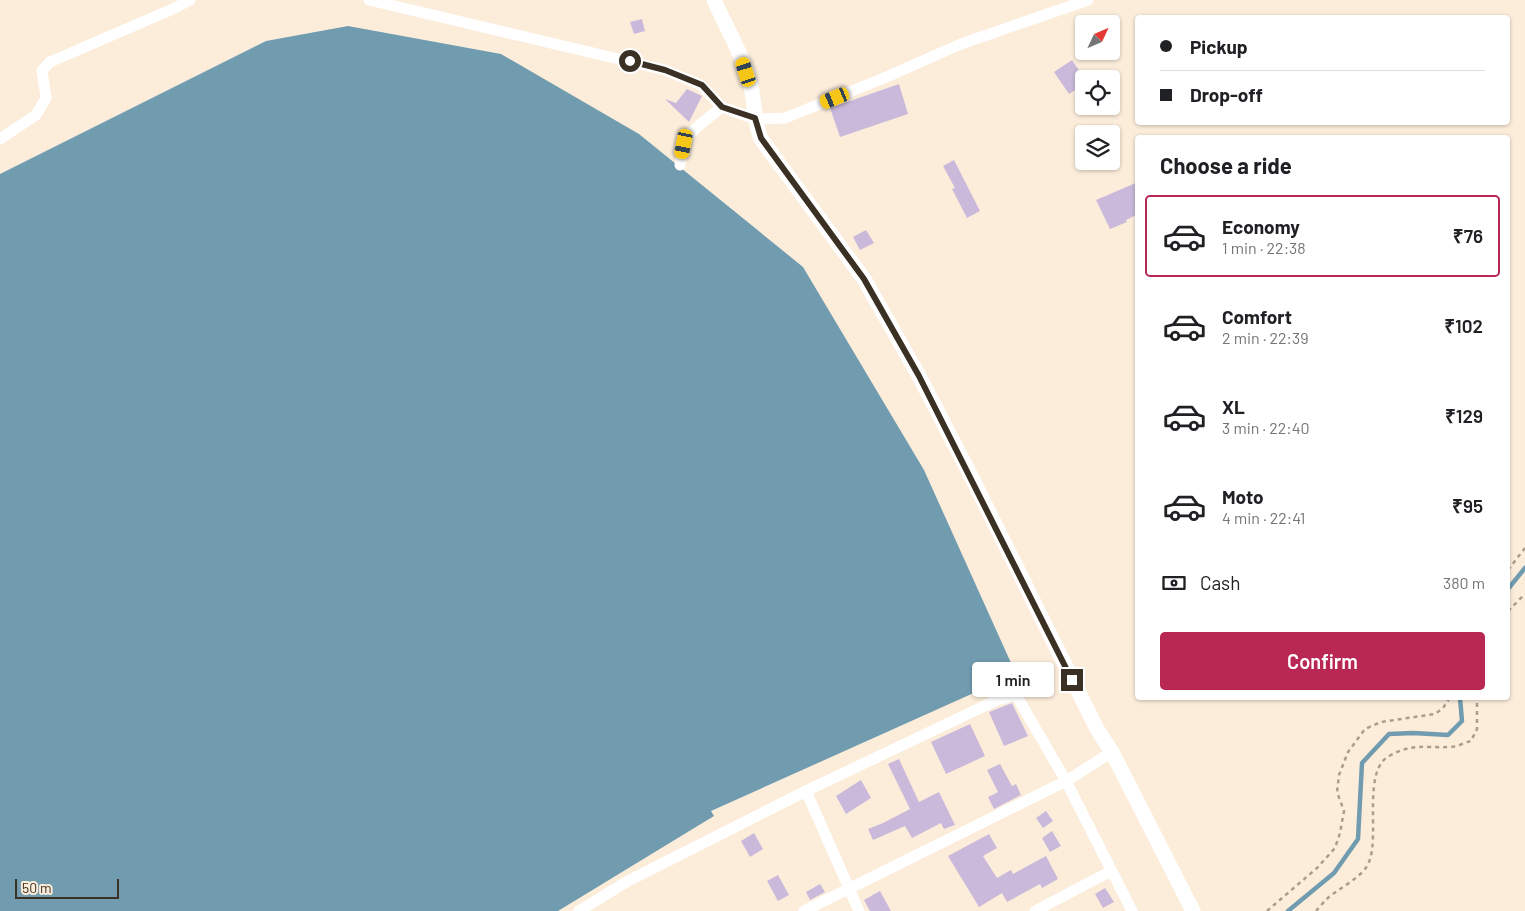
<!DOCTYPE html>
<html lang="en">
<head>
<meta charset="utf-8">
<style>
  body { margin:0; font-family:Barlow,sans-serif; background:#f6f6f6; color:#202124; height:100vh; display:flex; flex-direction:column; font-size:19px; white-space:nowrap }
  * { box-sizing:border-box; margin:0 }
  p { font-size:16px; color:#757577 }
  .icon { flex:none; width:28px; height:28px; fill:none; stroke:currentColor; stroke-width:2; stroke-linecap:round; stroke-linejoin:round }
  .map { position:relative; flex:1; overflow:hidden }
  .sheet { position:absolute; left:1135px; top:135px; width:375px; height:565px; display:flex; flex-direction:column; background:#fff; border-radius:5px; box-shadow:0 1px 4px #0004 }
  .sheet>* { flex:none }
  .guide { position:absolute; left:1135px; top:15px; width:375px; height:110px; border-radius:5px; box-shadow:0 1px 4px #0004; display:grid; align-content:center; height:110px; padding:0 25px; background:#fff }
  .needle { width:32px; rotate:46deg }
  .buttons { position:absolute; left:1075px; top:15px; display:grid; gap:10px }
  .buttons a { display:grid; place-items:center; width:45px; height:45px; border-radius:5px; background:#fff; box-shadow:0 1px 4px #0004; font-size:25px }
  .scale { position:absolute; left:15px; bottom:12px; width:104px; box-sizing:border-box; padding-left:5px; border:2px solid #3a3024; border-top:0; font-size:14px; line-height:18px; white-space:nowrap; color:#3a3024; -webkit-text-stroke:4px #fceddb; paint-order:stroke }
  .end { position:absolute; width:22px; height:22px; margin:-11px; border:6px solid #3a3024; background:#fff; box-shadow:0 0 0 2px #fff }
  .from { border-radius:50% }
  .bubble { position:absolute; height:35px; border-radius:5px; background:#fff; box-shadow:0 1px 4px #0004; font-size:16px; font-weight:600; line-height:35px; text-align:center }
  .car { position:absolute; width:15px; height:30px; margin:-15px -8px; border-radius:6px; box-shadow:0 0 4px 1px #0007; background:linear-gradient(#f5c518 24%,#345 0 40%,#f5c518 0 76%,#345 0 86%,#f5c518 0) }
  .guide b { display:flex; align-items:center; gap:18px; height:48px; font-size:19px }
  .guide b+b { border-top:1px solid #e0e0e0 }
  .guide i { width:12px; height:12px; background:#202124 }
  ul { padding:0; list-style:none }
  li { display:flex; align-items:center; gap:15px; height:82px; margin:0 10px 8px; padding:0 15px; border:2px solid transparent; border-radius:5px }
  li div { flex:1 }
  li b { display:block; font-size:19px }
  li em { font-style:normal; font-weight:600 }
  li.selected { border-color:#b82853 }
  li>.icon { width:45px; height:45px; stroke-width:1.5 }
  h2 { padding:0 25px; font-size:22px; line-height:60px }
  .pay { display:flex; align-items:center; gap:12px; height:55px; padding:0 25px; font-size:19px }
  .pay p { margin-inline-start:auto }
  .action { display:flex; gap:10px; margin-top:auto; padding:10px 25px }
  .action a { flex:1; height:58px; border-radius:5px; background:#b82853; color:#fff; font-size:20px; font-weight:600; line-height:58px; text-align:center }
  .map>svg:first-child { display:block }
</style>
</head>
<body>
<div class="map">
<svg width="1525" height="911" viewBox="0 0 1525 911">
  <rect width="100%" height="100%" fill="#fceddb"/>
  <path fill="#719cb0" d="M348,26L501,54L639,134L803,267L924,470L1016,674L711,811L714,816L558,911H0V174L266,41Z"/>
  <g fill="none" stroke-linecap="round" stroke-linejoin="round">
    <path stroke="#719cb0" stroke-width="4.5" d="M1508,589L1525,568
      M1288,911L1334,873L1358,839L1362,763L1389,734L1413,733L1448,735L1462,721L1460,698"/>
  </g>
  <path fill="#cab9da" d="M642,19L645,31L634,34L630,22Z
    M1072,60L1084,78V84L1069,94L1054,72Z
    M899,84L908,114L840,137L830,108Z
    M687,89L702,96L689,122L665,99L676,103Z
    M954,160L980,211L967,218L952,189L955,188L943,166Z
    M1138,182V214L1126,220L1127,222L1110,229L1096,200Z
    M866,230L874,243L860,250L853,237Z
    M1012,703L1028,736L1004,746L989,712Z
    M970,724L985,756L946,774L931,742Z
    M899,759L919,802L939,792L955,825L944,829L941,823L912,838L905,826L873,840L868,829L883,823L910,809L888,764Z
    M1000,764L1012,786L1016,784L1021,795L994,809L988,797L998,792L987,770Z
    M861,780L871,798L846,814L836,796Z
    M1046,811L1053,821L1043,828L1036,818Z
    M1052,831L1061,846L1050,852L1042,838Z
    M754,833L763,849L750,857L741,841Z
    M989,834L997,848L983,856L997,878L1011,870L1013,874L1046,856L1058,879L1042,888L1040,884L1007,902L1002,893L979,907L948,856Z
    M778,875L789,895L778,901L767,881Z
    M820,884L825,892L810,900L806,892Z
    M1105,888L1114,902L1103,908L1095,894Z
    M880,891L891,911H870L864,900Z"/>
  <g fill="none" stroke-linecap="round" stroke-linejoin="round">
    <path stroke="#aa9d8e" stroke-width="2.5" stroke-dasharray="4 4" stroke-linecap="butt" d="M1508,570L1525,548
      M1508,611L1525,594
      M1267,911L1317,868L1335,848L1340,833L1344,811L1337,792L1339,775L1348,752L1365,729L1381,722L1435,714L1443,708L1448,701V698
      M1316,911C1320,907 1324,901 1329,897C1340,888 1364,876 1369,862C1380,835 1362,771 1389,756C1413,743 1423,748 1449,747C1456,747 1464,743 1471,741L1477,729V698"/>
    <path stroke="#fff" stroke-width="11" d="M369,0L665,70L701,85L722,107L755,119L785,118L884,78L961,44L1088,0
      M0,139L36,115L46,98L42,71L50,62L175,8L190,0
      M680,165C681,158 682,151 684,144C691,129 710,117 722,107
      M806,791L859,911
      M579,911L628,881L806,791L997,700L1006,698L1015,693L1066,781L1132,911
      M804,911L1066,781L1112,752
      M1035,911L1111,871"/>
    <path stroke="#fff" stroke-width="15" d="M714,0C726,27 742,53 750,82C755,100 753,120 761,139L864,279L919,376L971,476L1097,729L1112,752L1193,911"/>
  </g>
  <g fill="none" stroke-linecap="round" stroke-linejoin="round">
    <path stroke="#3a3024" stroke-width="6" d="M630,61L665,70L702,85L722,107L755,118L761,138L864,279L919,376L1072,680"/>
  </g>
</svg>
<div class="buttons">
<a><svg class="needle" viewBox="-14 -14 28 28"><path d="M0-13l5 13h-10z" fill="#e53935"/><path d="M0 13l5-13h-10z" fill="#757577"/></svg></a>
<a><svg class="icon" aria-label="locate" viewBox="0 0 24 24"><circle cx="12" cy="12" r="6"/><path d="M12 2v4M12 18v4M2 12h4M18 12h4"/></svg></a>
<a><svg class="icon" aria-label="layers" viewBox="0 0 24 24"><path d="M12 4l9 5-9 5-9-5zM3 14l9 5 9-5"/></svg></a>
</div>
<div class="scale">50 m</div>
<i class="end from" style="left:630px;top:61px"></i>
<i class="end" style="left:1072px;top:680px"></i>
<div class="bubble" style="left:972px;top:662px;width:82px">1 min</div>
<i class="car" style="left:746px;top:72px;rotate:342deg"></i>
<i class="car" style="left:835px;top:98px;rotate:248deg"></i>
<i class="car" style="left:684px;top:144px;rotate:191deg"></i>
<div class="guide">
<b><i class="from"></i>Pickup</b>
<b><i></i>Drop-off</b>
</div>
<section class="sheet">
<h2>Choose a ride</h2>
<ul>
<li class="selected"><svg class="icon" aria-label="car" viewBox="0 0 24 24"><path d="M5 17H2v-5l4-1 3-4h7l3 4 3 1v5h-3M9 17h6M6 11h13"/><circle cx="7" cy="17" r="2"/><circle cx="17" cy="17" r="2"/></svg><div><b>Economy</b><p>1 min · 22:38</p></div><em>₹76</em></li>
<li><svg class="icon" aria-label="car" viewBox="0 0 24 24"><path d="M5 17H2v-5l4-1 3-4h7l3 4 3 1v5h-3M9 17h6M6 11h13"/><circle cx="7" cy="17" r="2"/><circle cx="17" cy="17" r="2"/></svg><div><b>Comfort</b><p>2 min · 22:39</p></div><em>₹102</em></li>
<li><svg class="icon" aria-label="car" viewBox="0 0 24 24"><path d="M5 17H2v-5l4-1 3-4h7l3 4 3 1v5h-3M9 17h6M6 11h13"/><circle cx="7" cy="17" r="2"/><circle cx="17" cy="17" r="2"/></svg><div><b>XL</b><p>3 min · 22:40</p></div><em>₹129</em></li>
<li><svg class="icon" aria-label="car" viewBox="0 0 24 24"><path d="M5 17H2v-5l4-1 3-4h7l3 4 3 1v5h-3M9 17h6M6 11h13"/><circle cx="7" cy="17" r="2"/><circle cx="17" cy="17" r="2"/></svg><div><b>Moto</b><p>4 min · 22:41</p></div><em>₹95</em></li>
</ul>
<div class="pay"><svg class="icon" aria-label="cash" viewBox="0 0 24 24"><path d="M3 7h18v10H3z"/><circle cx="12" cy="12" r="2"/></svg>Cash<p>380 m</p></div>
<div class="action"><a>Confirm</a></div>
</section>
</div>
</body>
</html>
